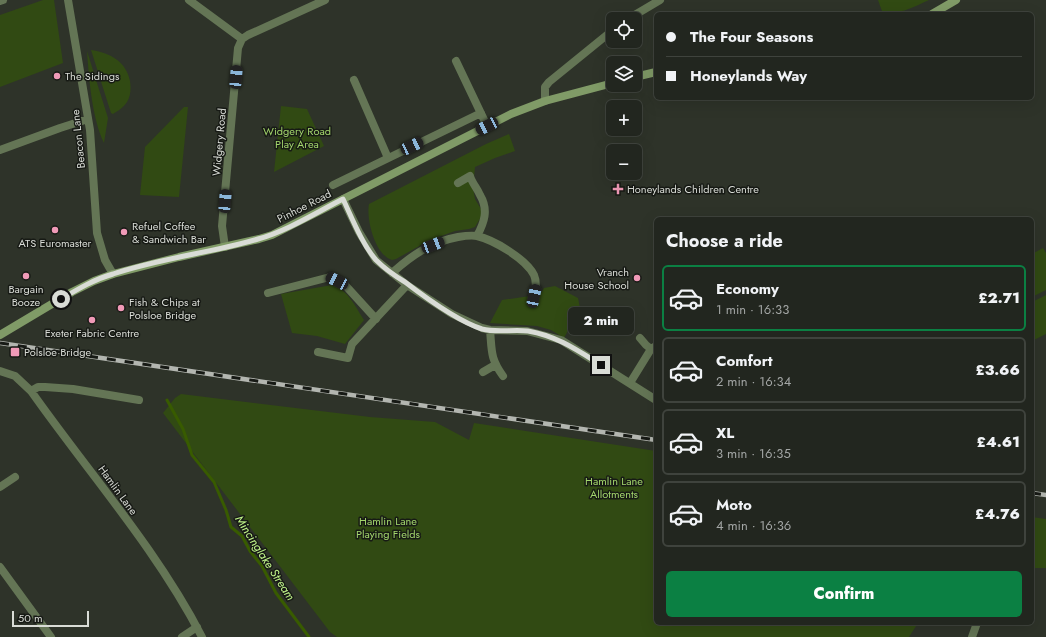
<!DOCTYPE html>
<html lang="en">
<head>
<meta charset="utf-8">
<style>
  body { margin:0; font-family:Jost,sans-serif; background:#2a2e28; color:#f1f3f6; height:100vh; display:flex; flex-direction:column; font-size:15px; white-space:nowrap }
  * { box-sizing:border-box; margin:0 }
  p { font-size:13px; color:#a2a5a4 }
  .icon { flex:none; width:22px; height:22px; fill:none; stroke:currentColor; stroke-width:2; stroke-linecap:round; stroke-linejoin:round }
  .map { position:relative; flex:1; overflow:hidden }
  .details { position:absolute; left:654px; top:217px; width:380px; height:408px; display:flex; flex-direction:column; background:#22261f; border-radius:6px; box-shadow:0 4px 16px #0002,0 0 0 1px #3f433d }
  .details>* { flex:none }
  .banner { position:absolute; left:654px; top:12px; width:380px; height:88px; border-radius:6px; box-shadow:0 4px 16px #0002,0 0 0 1px #3f433d; display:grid; align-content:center; height:88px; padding:0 12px; background:#22261f }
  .tools { position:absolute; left:606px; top:12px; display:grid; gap:8px }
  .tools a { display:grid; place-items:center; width:36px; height:36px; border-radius:6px; background:#22261f; box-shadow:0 4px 16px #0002,0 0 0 1px #3f433d; font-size:20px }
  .scale { position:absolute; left:12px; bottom:10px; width:77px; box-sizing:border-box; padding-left:4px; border:2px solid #d9dcd6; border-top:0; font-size:11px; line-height:14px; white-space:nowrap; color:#d9dcd6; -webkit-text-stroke:3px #171a15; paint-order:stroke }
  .end { position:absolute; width:18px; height:18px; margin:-9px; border:5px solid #d9dcd6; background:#111; box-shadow:0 0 0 2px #111 }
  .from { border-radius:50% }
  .bubble { position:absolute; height:28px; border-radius:6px; background:#22261f; box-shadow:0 4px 16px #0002,0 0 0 1px #3f433d; font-size:13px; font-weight:800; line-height:28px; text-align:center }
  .car { position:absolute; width:12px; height:24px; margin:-12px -6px; border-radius:5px; box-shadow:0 0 3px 1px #0007; background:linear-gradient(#222 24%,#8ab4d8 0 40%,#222 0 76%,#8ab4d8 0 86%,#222 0) }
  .banner b { display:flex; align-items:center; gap:14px; height:38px; font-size:15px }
  .banner b+b { border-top:1px solid #3f433d }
  .banner i { width:10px; height:10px; background:#f1f3f6 }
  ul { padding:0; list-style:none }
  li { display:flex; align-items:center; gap:12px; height:66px; margin:0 8px 6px; padding:0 4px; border:2px solid #3f433d; border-radius:6px }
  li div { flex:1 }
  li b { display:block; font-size:15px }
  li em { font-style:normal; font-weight:800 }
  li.selected { border-color:#0b8043 }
  li>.icon { width:36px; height:36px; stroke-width:1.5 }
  h2 { padding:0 12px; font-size:18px; line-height:48px }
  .primary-button { display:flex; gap:8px; margin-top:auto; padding:8px 12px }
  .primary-button a { flex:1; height:46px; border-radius:6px; background:#0b8043; color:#fff; font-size:16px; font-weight:800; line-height:46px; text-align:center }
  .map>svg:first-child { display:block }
</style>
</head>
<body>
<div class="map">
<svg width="1046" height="637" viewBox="0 0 1046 637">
  <rect width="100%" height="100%" fill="#2e3329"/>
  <path fill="#314a13" d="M43,0H54L63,63L0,87V15Z
    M878,0H929C914,7 900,14 883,14Z
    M91,50C110,53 126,61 130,81C131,87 131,96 127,102C124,107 118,111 113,114L111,113Z
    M87,51L108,118L104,143C92,118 89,79 87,51Z
    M281,106L307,109L324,146L274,172Z
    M184,107H188L179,197L140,195L145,147Z
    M509,134L515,151L495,158L475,167L473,188L475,199L481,209V217L475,227L469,229L455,231L430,240L396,259L392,260C375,255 366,219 369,204L486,144Z
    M1043,248L1046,253V290L1032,297V254Z
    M332,285C348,290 355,306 364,320L345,344L317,336L292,333L281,294Z
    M555,286L578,298L580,308L564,338L551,330L537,326L490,323L502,300L530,296L538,298L544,288Z
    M1046,295V334L1032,341V302Z
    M181,394L370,417L435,422L469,440L474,423L656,451V623H918L909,637H337L330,632L163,413L175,398Z
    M1032,517L1046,519V568H1032Z"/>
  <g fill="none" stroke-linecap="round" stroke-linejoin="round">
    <path stroke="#385b00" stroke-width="3" d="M167,400L183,429L192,455L214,482L226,510L231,527L242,536L250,551L262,566L276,593L309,637"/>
    <path stroke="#647555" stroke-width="8" d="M68,0L90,130L97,233L105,260L113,274
      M189,0L242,39
      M0,1L3,0
      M628,19L660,0
      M456,61L487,126
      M354,80L388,158
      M545,101V87L549,82L613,30
      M0,150L60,128L88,119
      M458,183L470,176C472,183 477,188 480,195C489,210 484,223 477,236
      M333,185L481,113
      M225,247L222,226L238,48L242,39L248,35L325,0
      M392,273C412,255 431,242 458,237C464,236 471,235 477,236C494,240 526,259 534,275C537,282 536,289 534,296
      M407,285L452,314L482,328L490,330L527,331L561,340L656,400
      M268,293L330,277L345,285L376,319
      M490,330C492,351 490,358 503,376
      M640,338L646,345L651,349
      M318,352L348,358L352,344L407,285L376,260L359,232L343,199
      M0,371L15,376L31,391C88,472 156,548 202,637
      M483,372L495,365
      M630,383L651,349L656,346
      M31,391L38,387H45L73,389L139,400
      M0,487L15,477
      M0,567L51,637
      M182,637L197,627
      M972,637L977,623"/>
    <path stroke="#809b67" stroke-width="8" d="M932,14L956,0
      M635,77L656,72
      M0,335L72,292L94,281L113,274L179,257L259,239L272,235L511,114L545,101L613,83"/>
    <defs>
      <path id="rail" d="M0,343L656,440
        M1032,493L1046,495"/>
    </defs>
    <use href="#rail" stroke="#b3b6b0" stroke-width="4.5"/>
    <use href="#rail" stroke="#171a15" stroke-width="3" stroke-dasharray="9" stroke-linecap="butt"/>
  </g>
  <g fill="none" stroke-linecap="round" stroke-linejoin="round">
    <path stroke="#d9dcd6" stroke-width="5" d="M61,299C78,289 95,279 113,274C161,258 210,253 258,239C287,231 317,212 343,199C352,218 362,244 376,260C384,268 395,276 405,282C426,298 457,321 482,329C497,333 513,329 528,331C557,336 577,350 601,365"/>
  </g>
  <g fill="#f09ab7" stroke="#171a15" stroke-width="1.5">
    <circle cx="57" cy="76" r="4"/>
    <path d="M616 183h4v4h4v4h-4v4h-4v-4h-4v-4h4z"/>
    <circle cx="55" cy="230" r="4"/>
    <circle cx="124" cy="232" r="4"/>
    <circle cx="26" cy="276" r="4"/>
    <circle cx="637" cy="278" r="4"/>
    <circle cx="121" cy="308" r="4"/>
    <circle cx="92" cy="320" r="4"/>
    <rect x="10" y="347" width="10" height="10" rx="2"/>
  </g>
  <g text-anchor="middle" stroke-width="3" stroke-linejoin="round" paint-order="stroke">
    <g font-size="11" fill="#d9dcd6" stroke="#171a15" text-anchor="start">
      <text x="65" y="80">The Sidings</text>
      <text x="627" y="193">Honeylands Children Centre</text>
      <text x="132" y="230">Refuel Coffee<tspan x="132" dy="13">&amp; Sandwich Bar</tspan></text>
      <text x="55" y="247" text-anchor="middle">ATS Euromaster</text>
      <text x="629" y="276" text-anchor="end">Vranch<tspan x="629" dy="13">House School</tspan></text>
      <text x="26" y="293" text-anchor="middle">Bargain<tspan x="26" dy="13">Booze</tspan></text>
      <text x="129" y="306">Fish &amp; Chips at<tspan x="129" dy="13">Polsloe Bridge</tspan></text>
      <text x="92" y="337" text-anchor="middle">Exeter Fabric Centre</text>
      <text x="24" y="356">Polsloe Bridge</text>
    </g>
    <g font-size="11" fill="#a3d66c" stroke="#171a15">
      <text x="297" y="135">Widgery Road<tspan x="297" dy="13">Play Area</tspan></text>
      <text x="614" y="485">Hamlin Lane<tspan x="614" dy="13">Allotments</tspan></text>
      <text x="388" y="525">Hamlin Lane<tspan x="388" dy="13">Playing Fields</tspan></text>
    </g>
    <g font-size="11" fill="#d9dcd6" stroke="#171a15">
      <text transform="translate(78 139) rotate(-96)" y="4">Beacon Lane</text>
      <text transform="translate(219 142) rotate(-85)" y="4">Widgery Road</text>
      <text transform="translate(304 206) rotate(-27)" y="4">Pinhoe Road</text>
      <text transform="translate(118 490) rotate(54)" y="4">Hamlin Lane</text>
    </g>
    <g font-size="12" font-style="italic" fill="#c2f78b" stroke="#171a15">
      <text transform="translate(265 558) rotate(57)" y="4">Mincinglake Stream</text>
    </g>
  </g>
</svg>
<div class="tools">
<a><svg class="icon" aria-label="locate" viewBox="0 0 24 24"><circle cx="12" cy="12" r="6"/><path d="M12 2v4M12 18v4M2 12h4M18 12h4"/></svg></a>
<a><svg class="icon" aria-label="layers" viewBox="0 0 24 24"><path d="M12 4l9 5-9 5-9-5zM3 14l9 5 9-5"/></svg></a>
<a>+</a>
<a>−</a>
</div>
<div class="scale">50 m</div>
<i class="end from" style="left:61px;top:299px"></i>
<i class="end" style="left:601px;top:365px"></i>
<div class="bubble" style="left:568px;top:307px;width:66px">2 min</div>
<i class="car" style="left:236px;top:77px;rotate:5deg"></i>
<i class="car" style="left:487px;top:126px;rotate:243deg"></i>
<i class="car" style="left:412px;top:146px;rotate:65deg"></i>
<i class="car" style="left:225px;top:201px;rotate:5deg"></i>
<i class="car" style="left:433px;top:245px;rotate:69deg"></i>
<i class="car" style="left:337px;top:281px;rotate:297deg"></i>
<i class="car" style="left:534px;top:296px;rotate:12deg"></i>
<div class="banner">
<b><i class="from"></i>The Four Seasons</b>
<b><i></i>Honeylands Way</b>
</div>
<section class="details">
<h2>Choose a ride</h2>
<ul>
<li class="selected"><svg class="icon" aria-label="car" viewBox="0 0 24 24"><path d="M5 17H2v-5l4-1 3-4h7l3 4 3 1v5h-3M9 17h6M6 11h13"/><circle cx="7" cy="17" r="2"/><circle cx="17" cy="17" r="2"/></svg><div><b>Economy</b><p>1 min · 16:33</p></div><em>£2.71</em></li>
<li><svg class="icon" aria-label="car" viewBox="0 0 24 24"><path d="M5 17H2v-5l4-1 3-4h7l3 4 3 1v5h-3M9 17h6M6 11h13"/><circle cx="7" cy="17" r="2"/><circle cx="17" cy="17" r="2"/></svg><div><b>Comfort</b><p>2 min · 16:34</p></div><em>£3.66</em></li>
<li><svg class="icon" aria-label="car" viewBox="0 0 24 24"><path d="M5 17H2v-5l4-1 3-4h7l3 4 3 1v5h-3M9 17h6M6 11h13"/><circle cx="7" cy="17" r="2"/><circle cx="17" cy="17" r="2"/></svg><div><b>XL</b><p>3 min · 16:35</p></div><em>£4.61</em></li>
<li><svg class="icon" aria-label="car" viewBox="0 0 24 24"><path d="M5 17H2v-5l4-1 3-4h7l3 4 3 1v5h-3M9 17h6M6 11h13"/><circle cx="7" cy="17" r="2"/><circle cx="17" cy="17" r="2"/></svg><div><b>Moto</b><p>4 min · 16:36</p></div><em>£4.76</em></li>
</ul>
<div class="primary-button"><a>Confirm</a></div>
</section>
</div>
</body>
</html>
